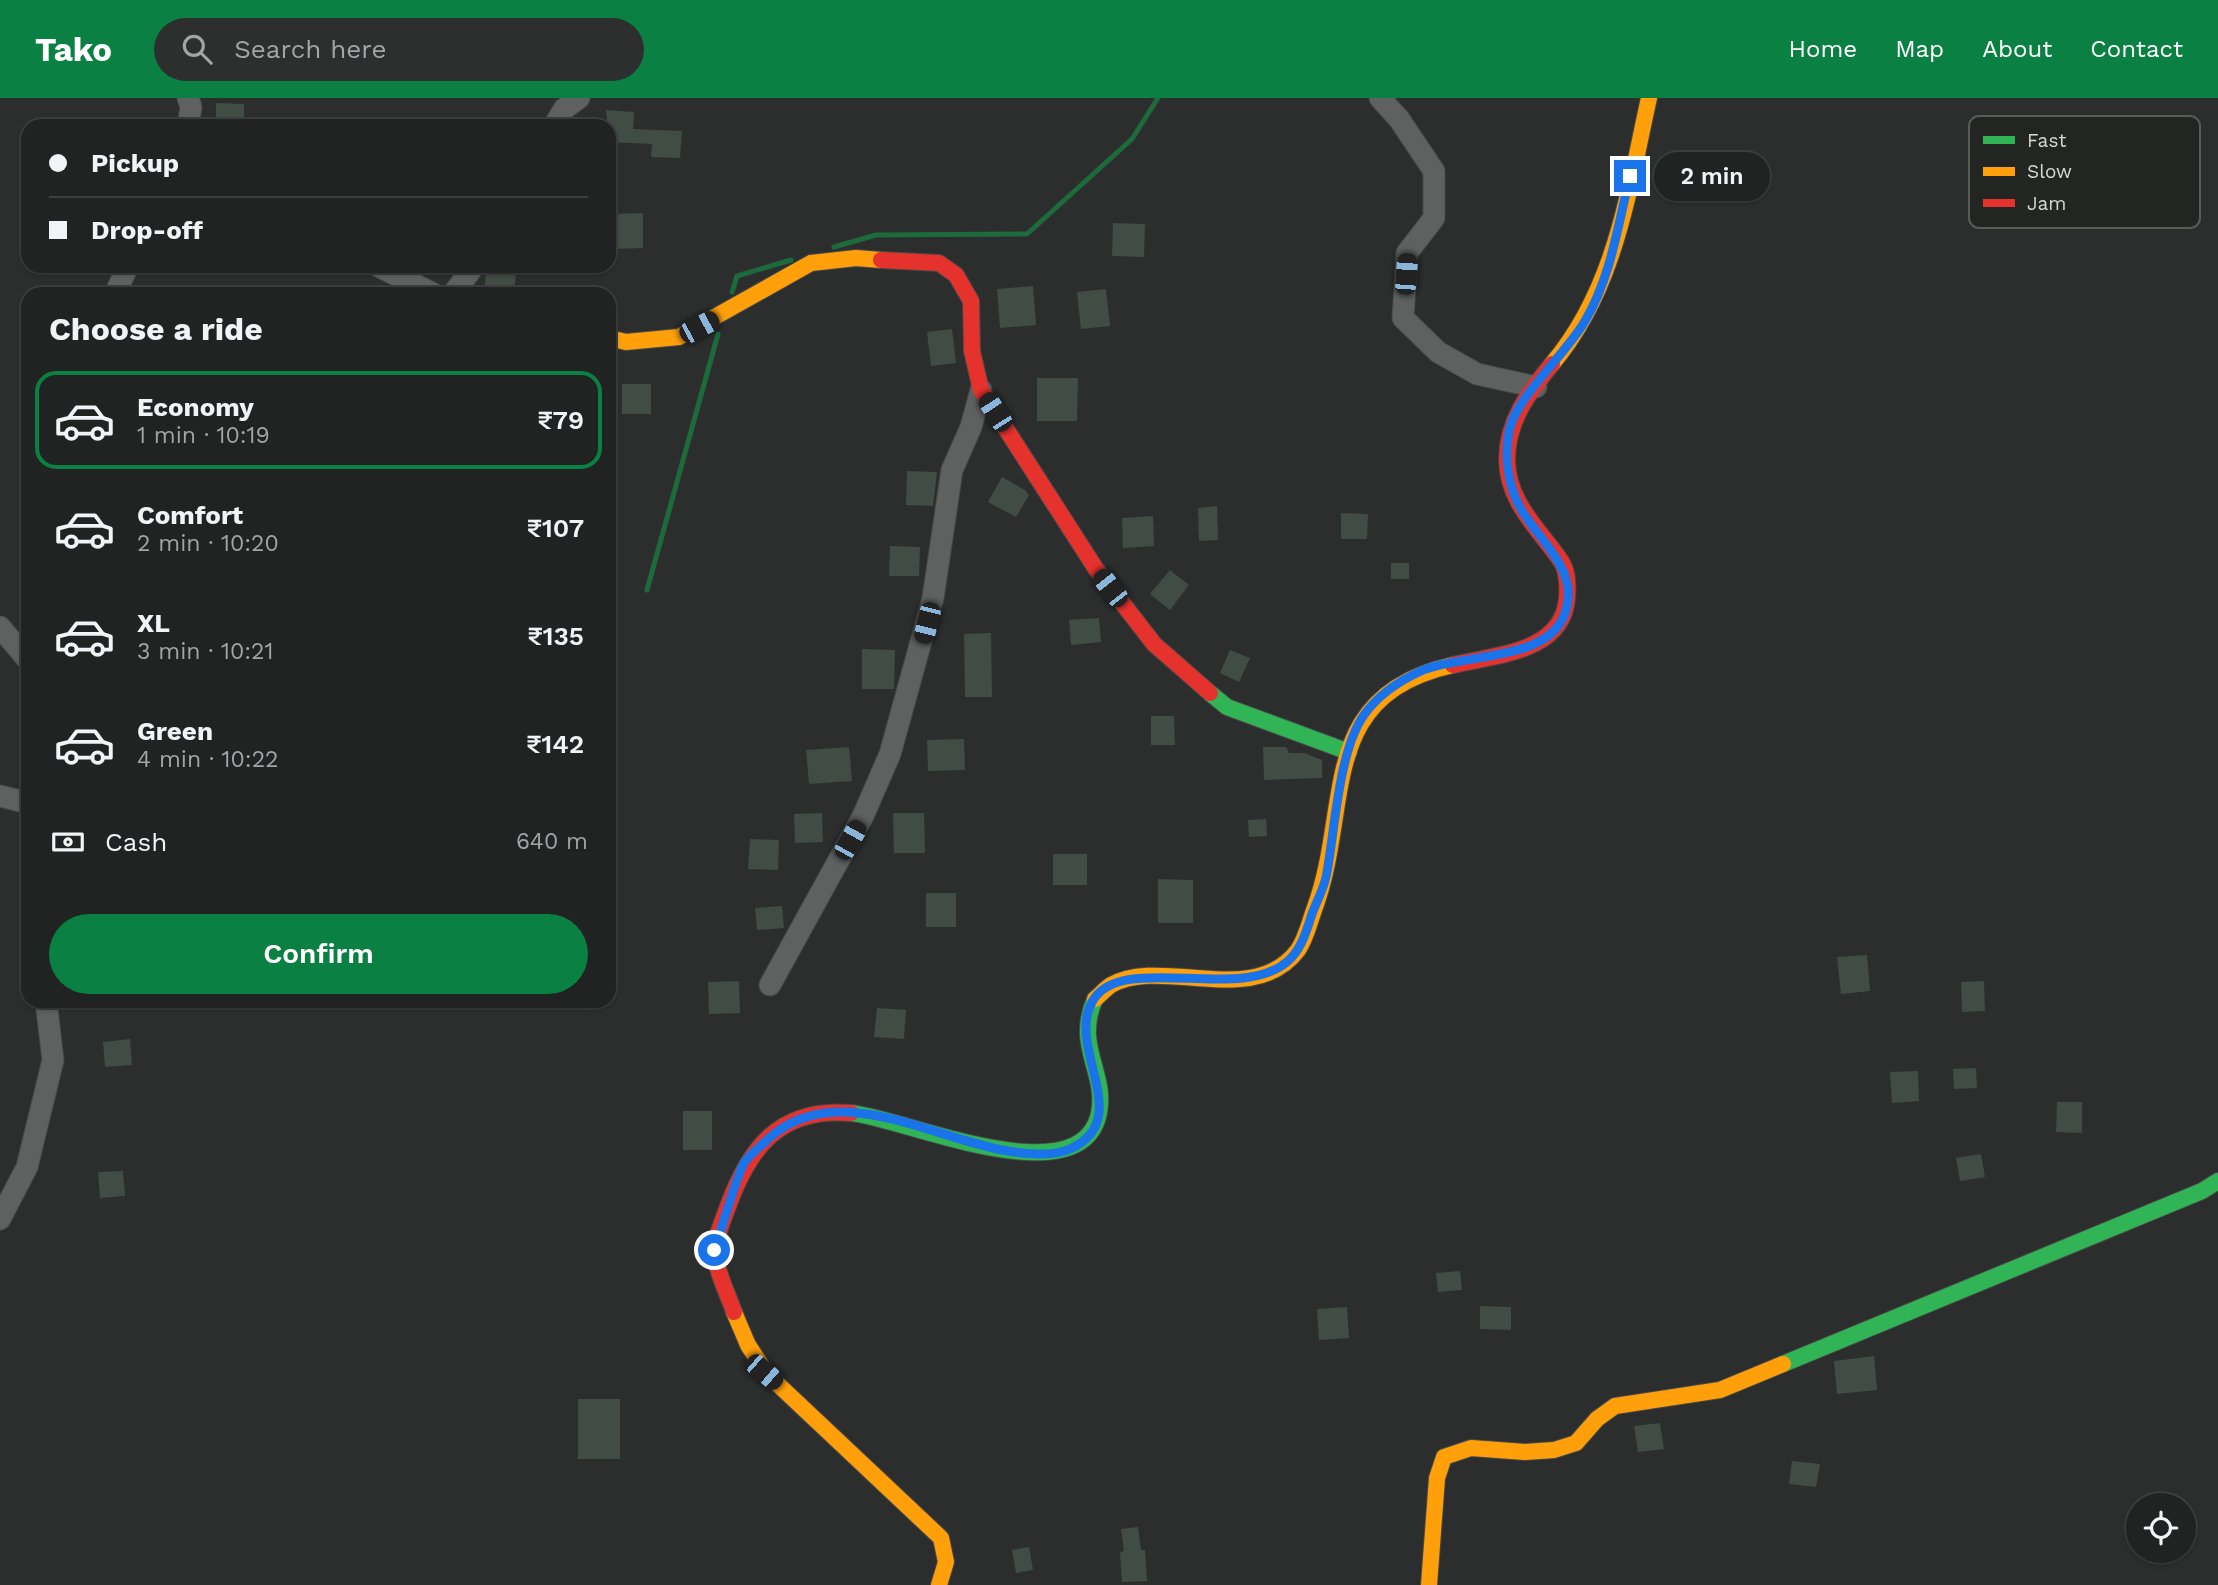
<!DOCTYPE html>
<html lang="en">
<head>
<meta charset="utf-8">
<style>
  body { margin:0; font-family:"Work Sans",sans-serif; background:#2d2f2f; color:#f1f3f6; height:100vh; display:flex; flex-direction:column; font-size:26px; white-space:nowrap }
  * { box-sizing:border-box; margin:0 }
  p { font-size:23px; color:#a2a4a5 }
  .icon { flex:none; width:38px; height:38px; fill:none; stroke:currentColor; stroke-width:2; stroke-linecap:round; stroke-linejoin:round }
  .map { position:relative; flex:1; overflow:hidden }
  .drawer { position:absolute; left:21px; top:189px; width:595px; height:721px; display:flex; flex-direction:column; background:#212222; border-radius:21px; box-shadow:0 2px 5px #0004,0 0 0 2px #3e3f40 }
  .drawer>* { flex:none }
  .top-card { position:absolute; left:21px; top:21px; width:595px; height:154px; border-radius:21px; box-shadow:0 2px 5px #0004,0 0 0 2px #3e3f40; display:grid; align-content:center; height:154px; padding:0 28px; background:#212222 }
  .tools { position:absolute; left:2126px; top:1395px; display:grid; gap:14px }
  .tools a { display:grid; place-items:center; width:70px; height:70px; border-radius:50%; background:#212222; box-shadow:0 2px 5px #0004,0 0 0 2px #3e3f40; font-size:35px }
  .end { position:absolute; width:32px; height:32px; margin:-16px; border:9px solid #1a73e8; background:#fff; box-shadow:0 0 0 4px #fff }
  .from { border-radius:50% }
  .bubble { position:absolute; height:49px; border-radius:24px; background:#212222; box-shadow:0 2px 5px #0004,0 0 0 2px #3e3f40; font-size:23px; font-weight:600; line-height:49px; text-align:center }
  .car { position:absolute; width:21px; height:42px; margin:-21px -10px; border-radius:9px; box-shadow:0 0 5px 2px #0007; background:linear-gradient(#222 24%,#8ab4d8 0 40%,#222 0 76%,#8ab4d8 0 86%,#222 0) }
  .top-card b { display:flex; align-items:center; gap:24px; height:66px; font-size:26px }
  .top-card b+b { border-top:2px solid #3e3f40 }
  .top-card i { width:18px; height:18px; background:#f1f3f6 }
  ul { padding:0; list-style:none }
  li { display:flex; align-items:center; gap:21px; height:98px; margin:0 14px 10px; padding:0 14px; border:4px solid transparent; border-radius:21px }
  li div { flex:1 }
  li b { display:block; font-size:26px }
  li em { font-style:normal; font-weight:600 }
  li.current { border-color:#0b8043 }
  li>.icon { width:63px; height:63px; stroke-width:1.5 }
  h2 { padding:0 28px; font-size:32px; line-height:84px }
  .pay { display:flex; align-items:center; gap:18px; height:77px; padding:0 28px; font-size:26px }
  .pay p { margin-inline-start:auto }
  .cta { display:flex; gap:14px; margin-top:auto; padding:14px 28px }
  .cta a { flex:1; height:80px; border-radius:42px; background:#0b8043; color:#fff; font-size:28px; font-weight:600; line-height:80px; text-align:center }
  header { display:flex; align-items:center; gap:42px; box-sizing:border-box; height:98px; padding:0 35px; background:#0b8043; color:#fff }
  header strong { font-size:33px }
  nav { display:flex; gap:38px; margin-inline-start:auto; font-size:24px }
  .search { width:490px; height:63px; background:#2d2f2f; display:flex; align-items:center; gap:18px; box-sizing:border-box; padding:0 24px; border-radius:38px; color:#a2a4a5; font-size:26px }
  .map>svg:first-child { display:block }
</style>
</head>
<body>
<header>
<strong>Tako</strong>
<div class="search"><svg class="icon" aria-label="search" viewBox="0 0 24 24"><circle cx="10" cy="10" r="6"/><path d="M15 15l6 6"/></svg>Search here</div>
<nav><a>Home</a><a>Map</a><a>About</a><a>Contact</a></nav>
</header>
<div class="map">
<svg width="2218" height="1487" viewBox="0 0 2218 1487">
  <rect width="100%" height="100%" fill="#2c2e2d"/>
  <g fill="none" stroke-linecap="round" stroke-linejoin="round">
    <path stroke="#1d6b3c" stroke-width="5" d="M834,149L876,137L1027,136L1132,41L1158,0
      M732,194L737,178L791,162
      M647,492L718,236"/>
  </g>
  <path fill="#404c44" d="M216,5L244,6V28H216Z
    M606,12L634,14L633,31L682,33L680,60L651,59L652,46L609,44Z
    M643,115V150L611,151L610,116Z
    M1113,125L1145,126L1144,159L1112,158Z
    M486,173L516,175L514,196H484Z
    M1033,188L1036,227L1000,230L997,191Z
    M1106,191L1110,228L1081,231L1077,194Z
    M952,231L956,265L931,268L927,234Z
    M1037,280H1078L1077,323H1037Z
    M622,286H651V316H622Z
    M907,373L937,374L933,408L906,407Z
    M1002,379L1025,392L1029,397L1016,419L988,404Z
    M1217,408L1218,442L1199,443L1198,410Z
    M1341,415L1368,416L1367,441H1341Z
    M1153,418L1154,448L1123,450L1122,420Z
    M890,448L920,449L919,478H889Z
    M1391,465H1409V481H1391Z
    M1170,472L1189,487L1170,512L1150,496Z
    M1099,520L1101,544L1071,547L1069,522Z
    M991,535L992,599H965L964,536Z
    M862,551L895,552L894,591H862Z
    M1230,552L1250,560L1239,584L1220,575Z
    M1151,618H1174L1175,647H1151Z
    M964,641L965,672L928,673L927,642Z
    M849,649L852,683L809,686L806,652Z
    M1263,649H1286L1289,655H1304L1322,662V680L1264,682Z
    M822,715L823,744L795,745L794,716Z
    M893,715H924L925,755H894Z
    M1266,721L1267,738L1249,739L1248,722Z
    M750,741L779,742L778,772L748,771Z
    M1053,756H1087V787H1053Z
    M1158,781L1193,782V825H1158Z
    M926,795H956V829H926Z
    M782,808L784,830L757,832L755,810Z
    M1867,857L1870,893L1841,896L1837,859Z
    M739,883L740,915L709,916L708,884Z
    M1984,883L1985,913L1962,914L1961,884Z
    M877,910L906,912L904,941L874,939Z
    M130,941L132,967L105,969L103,944Z
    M1976,970L1977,990L1954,991L1953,971Z
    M1918,973L1919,1003L1892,1005L1890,974Z
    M2057,1004H2082V1035L2056,1034Z
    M683,1013H712V1052H683Z
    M1981,1056L1985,1079L1960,1083L1956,1060Z
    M123,1073L125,1098L100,1100L98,1074Z
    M1460,1173L1462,1192L1438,1194L1436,1175Z
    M1480,1208L1511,1209V1232L1480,1231Z
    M1347,1209L1349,1240L1319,1242L1317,1211Z
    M1874,1258L1877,1292L1837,1296L1834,1263Z
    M578,1301H620V1361H578Z
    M1660,1325L1664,1351L1638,1354L1634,1328Z
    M1792,1363L1820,1366L1816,1389L1789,1386Z
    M1138,1429L1141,1452H1145L1147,1483L1122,1484L1120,1454L1124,1453L1121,1431Z
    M1029,1449L1033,1472L1016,1475L1012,1452Z"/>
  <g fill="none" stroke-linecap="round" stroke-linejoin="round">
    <defs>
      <path id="street" d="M188,0L191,9L188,28
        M1380,0L1399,21L1434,73V120L1407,155L1403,220L1438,254L1477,276L1536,289
        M554,28L564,11L579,0
        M378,168L434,196
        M115,196L128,168
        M453,196L474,168
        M0,529L28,562
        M0,698L28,705
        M770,887L863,718L890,656L933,500L952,372L971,329L981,292
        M0,1121L27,1069L53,962L46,903"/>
      <path id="fast" d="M1210,595L1227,609L1349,654
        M851,1015C904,1020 1081,1101 1099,1015C1107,974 1074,948 1095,901
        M1783,1266L2202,1093L2218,1083"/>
      <path id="slow" d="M609,240L626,244L679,239L811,165L856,160L881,162
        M1552,266C1616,190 1628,94 1649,0
        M1095,901C1100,897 1105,891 1111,887C1162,858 1254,911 1298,852C1306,840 1309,826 1314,812C1353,708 1314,598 1453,567
        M734,1214L748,1247L767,1276L941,1440L946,1464L939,1487
        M1429,1487L1437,1380L1444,1359L1471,1350L1525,1354L1554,1352L1576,1345L1597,1321L1615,1308L1720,1292L1783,1266"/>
      <path id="jam" d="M881,162L939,165L956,177L971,203L972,253L981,292L1096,471L1154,546L1210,595
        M1453,567C1494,557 1563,555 1567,500C1568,487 1568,474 1561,463C1539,431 1507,404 1507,361C1507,323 1529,294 1552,266
        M734,1214C728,1196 717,1176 715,1157C714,1142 722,1125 727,1111C749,1049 780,1009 851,1015"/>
    </defs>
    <use href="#street" stroke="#474948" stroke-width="23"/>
    <use href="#fast" stroke="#474948" stroke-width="18"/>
    <use href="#slow" stroke="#474948" stroke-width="18"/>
    <use href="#jam" stroke="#474948" stroke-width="18"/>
    <use href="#street" stroke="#5f6160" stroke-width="21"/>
    <use href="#fast" stroke="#30b455" stroke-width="16"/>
    <use href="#slow" stroke="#ff9f0a" stroke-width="16"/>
    <use href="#jam" stroke="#e5322d" stroke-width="16"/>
  </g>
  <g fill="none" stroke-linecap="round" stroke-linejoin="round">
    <path stroke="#1a73e8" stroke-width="9" d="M714,1152C724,1125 732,1092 743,1067C748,1057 760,1049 768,1041C835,979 932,1041 1008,1053C1026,1056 1052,1059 1070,1051C1136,1021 1066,951 1092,904C1120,852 1240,906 1288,863C1302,850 1306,834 1312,816C1317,802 1325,789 1327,774C1335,730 1339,652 1364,617C1378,597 1399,583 1421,573C1461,555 1548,565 1565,515C1582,466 1528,437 1514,396C1507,377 1505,354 1509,334C1514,301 1567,255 1585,223C1611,179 1618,127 1630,78"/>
  </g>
  <rect x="1969" y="18" width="231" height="112" rx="10" fill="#222522" stroke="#585b58" stroke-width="2"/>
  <rect x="1983" y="38" width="32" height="8" fill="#30b455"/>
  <rect x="1983" y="69" width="32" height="9" fill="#ff9f0a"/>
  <rect x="1983" y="101" width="32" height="8" fill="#e5322d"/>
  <g font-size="19" fill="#d6d8d6">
    <text x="2027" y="49">Fast</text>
    <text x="2027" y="80">Slow</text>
    <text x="2027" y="112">Jam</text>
  </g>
</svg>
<div class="tools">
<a><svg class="icon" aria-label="locate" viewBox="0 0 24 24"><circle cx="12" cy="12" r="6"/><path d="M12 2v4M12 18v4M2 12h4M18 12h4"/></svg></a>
</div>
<i class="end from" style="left:714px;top:1152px"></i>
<i class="end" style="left:1630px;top:78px"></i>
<div class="bubble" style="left:1654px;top:54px;width:116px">2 min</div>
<i class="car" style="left:1406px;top:176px;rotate:4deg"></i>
<i class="car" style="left:699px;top:229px;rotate:62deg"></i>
<i class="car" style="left:995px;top:314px;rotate:327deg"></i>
<i class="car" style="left:1110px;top:490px;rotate:322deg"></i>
<i class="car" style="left:927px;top:525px;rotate:194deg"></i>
<i class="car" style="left:850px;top:742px;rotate:29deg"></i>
<i class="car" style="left:764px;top:1274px;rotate:131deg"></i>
<div class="top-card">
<b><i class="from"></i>Pickup</b>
<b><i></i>Drop-off</b>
</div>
<section class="drawer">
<h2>Choose a ride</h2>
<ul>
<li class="current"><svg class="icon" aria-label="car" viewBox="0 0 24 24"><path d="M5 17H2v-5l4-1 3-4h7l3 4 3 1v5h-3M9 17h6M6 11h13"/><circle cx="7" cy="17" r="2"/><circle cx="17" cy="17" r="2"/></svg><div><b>Economy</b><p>1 min · 10:19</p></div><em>₹79</em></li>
<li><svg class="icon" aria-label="car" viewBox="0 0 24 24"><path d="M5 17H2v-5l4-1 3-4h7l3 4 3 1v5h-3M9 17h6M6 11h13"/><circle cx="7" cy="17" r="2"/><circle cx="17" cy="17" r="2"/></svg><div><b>Comfort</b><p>2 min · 10:20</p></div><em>₹107</em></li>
<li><svg class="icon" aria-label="car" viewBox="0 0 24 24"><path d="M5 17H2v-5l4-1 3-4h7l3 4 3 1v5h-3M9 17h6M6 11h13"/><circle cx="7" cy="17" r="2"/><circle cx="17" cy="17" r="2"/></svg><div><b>XL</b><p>3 min · 10:21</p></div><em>₹135</em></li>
<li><svg class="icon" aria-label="car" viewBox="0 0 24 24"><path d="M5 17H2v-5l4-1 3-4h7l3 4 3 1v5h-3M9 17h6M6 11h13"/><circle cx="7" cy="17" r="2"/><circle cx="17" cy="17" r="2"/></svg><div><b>Green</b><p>4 min · 10:22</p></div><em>₹142</em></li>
</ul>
<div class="pay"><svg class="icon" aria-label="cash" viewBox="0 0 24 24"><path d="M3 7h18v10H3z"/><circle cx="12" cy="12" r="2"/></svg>Cash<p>640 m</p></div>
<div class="cta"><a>Confirm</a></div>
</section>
</div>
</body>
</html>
